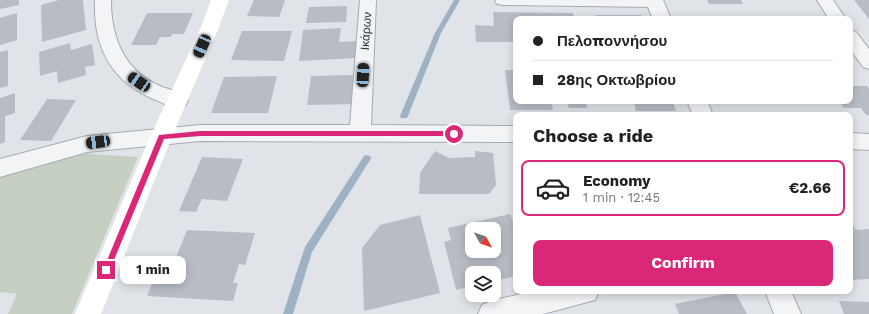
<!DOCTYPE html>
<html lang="en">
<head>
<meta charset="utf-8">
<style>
  body { margin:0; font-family:"Work Sans",sans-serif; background:#f6f6f6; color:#222; height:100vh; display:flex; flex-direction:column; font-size:15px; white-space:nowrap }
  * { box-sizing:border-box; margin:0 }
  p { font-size:13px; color:#767676 }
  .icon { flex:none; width:22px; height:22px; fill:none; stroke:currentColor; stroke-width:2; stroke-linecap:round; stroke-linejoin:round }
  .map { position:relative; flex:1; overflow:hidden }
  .drawer { position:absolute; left:513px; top:112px; width:340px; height:182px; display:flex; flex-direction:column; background:#fff; border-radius:8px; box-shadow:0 2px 10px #0003 }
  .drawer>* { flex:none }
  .top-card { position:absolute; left:513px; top:16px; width:340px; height:88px; border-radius:8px; box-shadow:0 2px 10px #0003; display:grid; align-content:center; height:88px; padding:0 20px; background:#fff }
  .needle { width:26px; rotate:130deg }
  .tools { position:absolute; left:465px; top:222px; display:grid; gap:8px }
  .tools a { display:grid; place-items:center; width:36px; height:36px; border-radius:8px; background:#fff; box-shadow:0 2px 10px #0003; font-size:20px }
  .end { position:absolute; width:18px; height:18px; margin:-9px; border:5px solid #db2777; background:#fff; box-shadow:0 0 0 2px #fff }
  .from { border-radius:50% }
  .bubble { position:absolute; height:28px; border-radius:8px; background:#fff; box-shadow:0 2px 10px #0003; font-size:13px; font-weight:700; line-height:28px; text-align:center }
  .car { position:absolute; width:12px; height:24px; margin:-12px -6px; border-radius:5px; box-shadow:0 0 3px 1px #0007; background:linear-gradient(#222 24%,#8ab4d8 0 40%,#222 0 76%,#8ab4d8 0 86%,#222 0) }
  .top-card b { display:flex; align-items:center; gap:14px; height:38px; font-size:15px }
  .top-card b+b { border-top:1px solid #e0e0e0 }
  .top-card i { width:10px; height:10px; background:#222 }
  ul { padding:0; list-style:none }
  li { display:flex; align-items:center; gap:12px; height:56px; margin:0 8px 6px; padding:0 12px; border:2px solid #e0e0e0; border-radius:8px }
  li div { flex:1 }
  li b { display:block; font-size:15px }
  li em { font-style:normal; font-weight:700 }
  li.active { border-color:#db2777 }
  li>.icon { width:36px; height:36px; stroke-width:1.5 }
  h2 { padding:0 20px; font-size:18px; line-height:48px }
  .cta { display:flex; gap:8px; margin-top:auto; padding:8px 20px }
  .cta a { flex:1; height:46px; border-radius:8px; background:#db2777; color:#fff; font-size:16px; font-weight:700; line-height:46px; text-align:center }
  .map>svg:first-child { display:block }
</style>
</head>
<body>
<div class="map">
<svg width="869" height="314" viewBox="0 0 869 314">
  <rect width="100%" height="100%" fill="#e0e3e7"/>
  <path fill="#c6d0c2" d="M78,153L138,157L72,314H8L17,294L0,292V177Z"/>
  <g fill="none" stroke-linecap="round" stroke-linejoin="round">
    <path fill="#9eb2c4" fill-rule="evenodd" d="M454,0H460L441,33L408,116L407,118H401L400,116L435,33Z
      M367,155L370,156L371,158L370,160L312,252L293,314H283L305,247L364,156Z"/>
  </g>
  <path fill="#b8bcc4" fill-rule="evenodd" d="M0,0H19V5L0,9Z
    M59,0H83L86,30L42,42L41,5Z
    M254,0H285L279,17L247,16Z
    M707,0H741L743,4H709Z
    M854,0H869V19Z
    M347,6L346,22L306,23L309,7Z
    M493,12L573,13L574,19H516V42H476L475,25L494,26Z
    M17,13V40L0,45V18Z
    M147,13H193L184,34H172L171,37H160L156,45H131Z
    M595,15H641L642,19H596Z
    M774,17L818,18V19H776Z
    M341,28L339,42L357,41L356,58L299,61L303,30Z
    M242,31H292L284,61L231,60Z
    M70,43L71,50L92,44L95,65L85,67L86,75L58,83L57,71L40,76L39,52Z
    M8,50V86L0,88V52Z
    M505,70H516V101H551L553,110H510Z
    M354,75L358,104L307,105L311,76Z
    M277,76L268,113H211L224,77Z
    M850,86H867L869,89V115H866L861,108H844L840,101H850Z
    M15,93V113L5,116V142L0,144V98Z
    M47,99L76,100L51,141L20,140Z
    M567,101H586L587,108H569Z
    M634,101H673L676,111H636Z
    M435,151L449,158L475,157V151L493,153L496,185L489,194H419L420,173Z
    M202,157L243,159L227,201L202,199L196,212L179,211Z
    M510,214L516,230V276L494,281V273H472V286L456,290L444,242L451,240L448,228ZM472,229H494V251H472Z
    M420,215L440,293L364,311L362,248L380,225Z
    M850,224H852L856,230L869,229V279L850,280Z
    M187,230L255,233L245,265L239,264L233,283H238L233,301L147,296L162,260H175Z
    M735,292L747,314H679L675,304Z
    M839,301L869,302V314H844Z"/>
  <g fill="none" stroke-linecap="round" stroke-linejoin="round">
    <defs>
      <path id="minor" d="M95,0H111C111,38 124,71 162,87C171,90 183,92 188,101L185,106C174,110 166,104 156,100C111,82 93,47 95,0Z
        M360,0H376L371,125L516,126V142L200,141L87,152L0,177V159L87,136L200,125H350Z
        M495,0H662L663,2L661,6L655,7L503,5L497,4Z
        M817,0H833L846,19H829Z
        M850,30L856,32L869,49V69L863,67L850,49Z
        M850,133L869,134V150L850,149Z
        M534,291H599L595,300L543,314H478L482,305L491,301Z"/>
      <path id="tertiary" d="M645,0H663L671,19H653Z
        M687,101H707L713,115H693Z
        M765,291H791L801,314H774Z"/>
    </defs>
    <use href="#minor" stroke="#a6aab1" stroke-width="2"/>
    <use href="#tertiary" stroke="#a6aab1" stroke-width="2"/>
    <use href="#minor" fill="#f2f4f6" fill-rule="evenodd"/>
    <use href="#tertiary" fill="#f2f4f6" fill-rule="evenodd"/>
    <path fill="#fff" fill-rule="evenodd" d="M211,0H229L219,27L172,137L101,314H75L150,137L201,27Z"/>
  </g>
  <path fill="#db2777" d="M200,131H454L457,134L454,136H200L164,139L109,272H104L103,270L159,135Z"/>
  <g text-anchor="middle" stroke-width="3" stroke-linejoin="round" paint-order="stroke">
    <g font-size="12" fill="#2a323d" stroke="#eff2f5">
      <text transform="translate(366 31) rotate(-86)" y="4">Ικάρων</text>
    </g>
  </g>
</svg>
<div class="tools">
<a><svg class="needle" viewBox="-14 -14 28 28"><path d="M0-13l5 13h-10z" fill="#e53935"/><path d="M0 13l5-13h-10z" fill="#767676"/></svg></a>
<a><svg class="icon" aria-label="layers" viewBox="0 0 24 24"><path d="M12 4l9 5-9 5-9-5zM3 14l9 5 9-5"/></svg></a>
</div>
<i class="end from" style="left:454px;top:134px"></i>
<i class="end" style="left:106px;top:270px"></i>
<div class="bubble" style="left:120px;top:256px;width:66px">1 min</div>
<i class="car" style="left:202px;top:46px;rotate:204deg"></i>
<i class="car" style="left:363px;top:75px;rotate:3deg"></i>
<i class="car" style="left:139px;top:82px;rotate:304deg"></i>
<i class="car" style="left:98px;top:142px;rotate:262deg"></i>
<div class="top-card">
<b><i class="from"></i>Πελοποννήσου</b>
<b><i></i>28ης Οκτωβρίου</b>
</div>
<section class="drawer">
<h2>Choose a ride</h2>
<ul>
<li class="active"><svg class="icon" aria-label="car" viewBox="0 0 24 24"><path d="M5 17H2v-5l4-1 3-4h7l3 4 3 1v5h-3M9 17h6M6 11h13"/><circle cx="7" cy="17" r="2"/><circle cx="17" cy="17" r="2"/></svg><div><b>Economy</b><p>1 min · 12:45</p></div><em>€2.66</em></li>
</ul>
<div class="cta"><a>Confirm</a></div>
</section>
</div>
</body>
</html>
